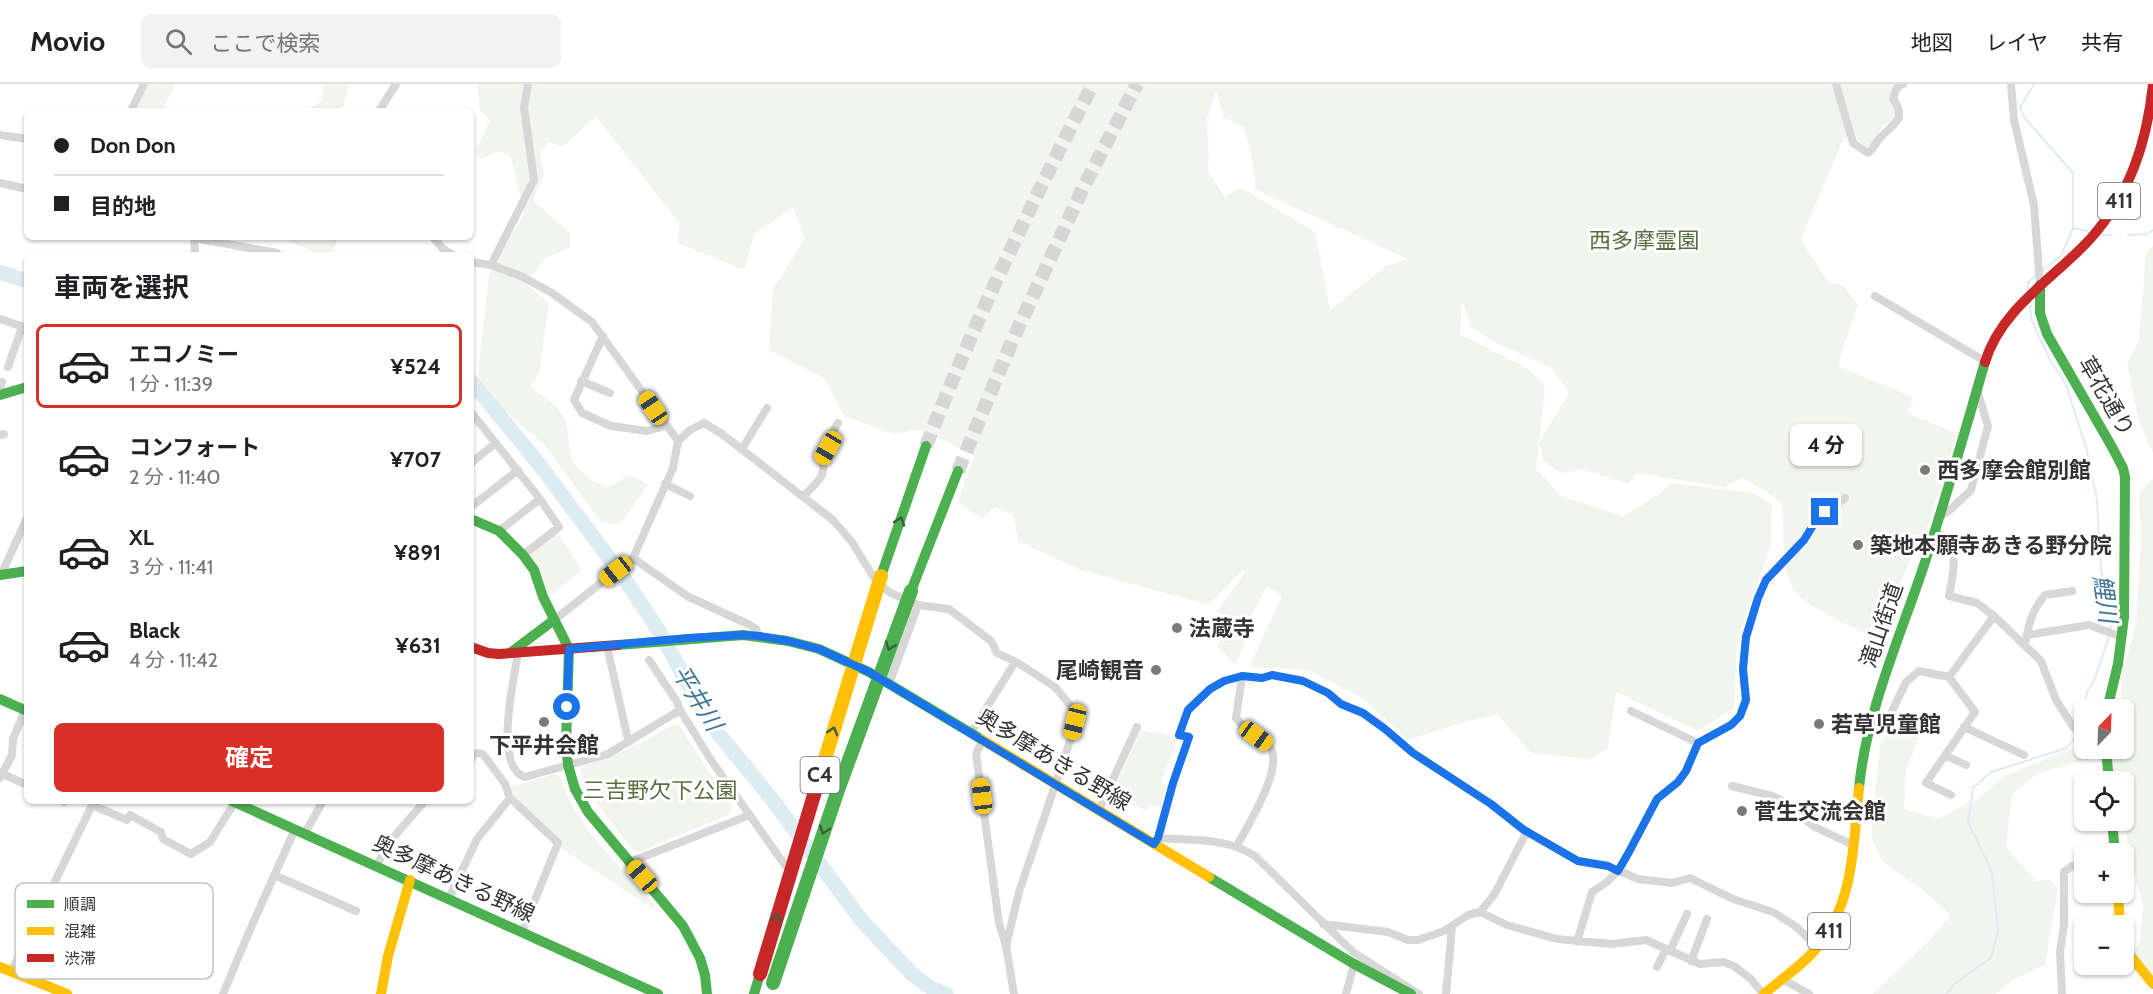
<!DOCTYPE html>
<html lang="ja">
<head>
<meta charset="utf-8">
<style>
  body { margin:0; font-family:Cabin,"Noto Sans JP",sans-serif; background:#f2f2f2; color:#202124; height:100vh; display:flex; flex-direction:column; font-size:22px; white-space:nowrap }
  * { box-sizing:border-box; margin:0 }
  p { font-size:20px; color:#757577 }
  .icon { flex:none; width:33px; height:33px; fill:none; stroke:currentColor; stroke-width:2; stroke-linecap:round; stroke-linejoin:round }
  .map { position:relative; flex:1; overflow:hidden }
  .drawer { position:absolute; left:24px; top:168px; width:450px; height:552px; display:flex; flex-direction:column; background:#fff; border-radius:9px; box-shadow:0 2px 4px #0004 }
  .drawer>* { flex:none }
  .hud { position:absolute; left:24px; top:24px; width:450px; height:132px; border-radius:9px; box-shadow:0 2px 4px #0004; display:grid; align-content:center; height:132px; padding:0 30px; background:#fff }
  .needle { width:39px; rotate:23deg }
  .fabs { position:absolute; left:2074px; top:615px; display:grid; gap:12px }
  .fabs a { display:grid; place-items:center; width:60px; height:60px; border-radius:9px; background:#fff; box-shadow:0 2px 4px #0004; font-size:30px }
  .end { position:absolute; width:27px; height:27px; margin:-14px; border:8px solid #1a73e8; background:#fff; box-shadow:0 0 0 3px #fff }
  .from { border-radius:50% }
  .bubble { position:absolute; height:42px; border-radius:9px; background:#fff; box-shadow:0 2px 4px #0004; font-size:20px; font-weight:700; line-height:42px; text-align:center }
  .car { position:absolute; width:18px; height:36px; margin:-18px -9px; border-radius:8px; box-shadow:0 0 4px 2px #0007; background:linear-gradient(#f5c518 24%,#345 0 40%,#f5c518 0 76%,#345 0 86%,#f5c518 0) }
  .hud b { display:flex; align-items:center; gap:21px; height:57px; font-size:22px }
  .hud b+b { border-top:2px solid #e0e0e0 }
  .hud i { width:15px; height:15px; background:#202124 }
  ul { padding:0; list-style:none }
  li { display:flex; align-items:center; gap:18px; height:84px; margin:0 12px 9px; padding:0 18px; border:3px solid transparent; border-radius:9px }
  li div { flex:1 }
  li b { display:block; font-size:22px }
  li em { font-style:normal; font-weight:700 }
  li.current { border-color:#d93025 }
  li>.icon { width:54px; height:54px; stroke-width:1.5 }
  h2 { padding:0 30px; font-size:27px; line-height:72px }
  .action { display:flex; gap:12px; margin-top:auto; padding:12px 30px }
  .action a { flex:1; height:69px; border-radius:9px; background:#d93025; color:#fff; font-size:24px; font-weight:700; line-height:69px; text-align:center }
  header { display:flex; align-items:center; gap:36px; box-sizing:border-box; height:84px; padding:0 30px; background:#fff; border-bottom:2px solid #e0e0e0 }
  header strong { font-size:28px }
  nav { display:flex; gap:33px; margin-inline-start:auto; font-size:21px }
  .search { width:420px; height:54px; background:#f2f2f2; display:flex; align-items:center; gap:15px; box-sizing:border-box; padding:0 21px; border-radius:9px; color:#757577; font-size:22px }
  .map>svg:first-child { display:block }
</style>
</head>
<body>
<header>
<strong>Movio</strong>
<div class="search"><svg class="icon" aria-label="search" viewBox="0 0 24 24"><circle cx="10" cy="10" r="6"/><path d="M15 15l6 6"/></svg>ここで検索</div>
<nav><a>地図</a><a>レイヤ</a><a>共有</a></nav>
</header>
<div class="map">
<svg width="2153" height="910" viewBox="0 0 2153 910">
  <rect width="100%" height="100%" fill="#fff"/>
  <path fill="#f1f5ed" fill-rule="evenodd" d="M149,0H175L162,27H135Z
    M323,0H349L344,21L338,27H306L322,17Z
    M477,0H1895L1891,14L1898,25L1894,37L1883,41L1873,61L1865,63L1858,56L1844,53L1801,156L1829,199L1843,201L1858,221L1843,264L1839,283L1913,313L1908,329L1957,350L1928,441L1889,521L1865,549C1849,542 1802,519 1794,506C1780,482 1784,446 1782,419L1764,406L1743,394L1724,403L1637,389L1629,400L1582,385L1562,389L1544,378L1539,359L1569,308L1552,284L1500,261L1472,244L1462,217L1460,250L1527,284L1545,301L1536,385L1561,412L1624,432L1662,408L1670,399L1753,409L1772,421L1771,460L1737,558L1734,624L1698,647L1616,608L1608,664L1591,675L1531,669L1497,630L1454,641L1408,656L1364,615L1308,586L1249,583L1282,512L1267,503L1245,543L1217,528L1245,488L1242,487L1209,521L1080,486L1018,457L1013,431L995,423L981,435L958,418L974,372L923,345L893,350L844,332L825,295L769,266L773,205L805,154L793,124L755,149L744,186L678,159L679,139L596,32L563,63L548,58L540,69L544,91L533,116L570,149V163L544,175L526,200L549,220L539,289L530,303L557,323L566,337L572,378L593,397L608,403L629,391L649,400L620,440L601,438L545,362L493,316L478,291L489,190L524,129L511,72L498,67L481,75L475,69L490,36L480,27ZM1216,8L1224,33L1244,44L1251,69L1256,106L1408,175L1386,182L1330,226L1315,148L1240,103L1225,113L1209,89L1207,35Z
    M280,153H337L335,163L329,171H321Z
    M2153,162V369L2138,334L2127,280L2139,255L2146,169Z
    M2153,395V897L2131,885L2124,877L2140,858L2143,822L2129,770L2124,733V698L2113,697L2097,673L2038,689L2012,710L2006,763L2036,797L2049,795L2058,804L2045,881L2013,896L1996,910H1873L1929,857L1951,832L1924,807L1883,778L1871,753L1880,660L1905,626L1924,640L1906,687L1904,725L1938,735L1980,713L2005,692L2084,659L2085,664H2124V626L2119,625L2121,619L2122,588L2136,541L2141,455L2139,409Z
    M555,450H559L582,486L548,514L530,473V469Z
    M1225,548L1243,552L1244,562L1235,580L1217,563Z
    M672,641H679L706,684L732,718L730,730L639,768L634,767L590,711L580,687L583,682C616,673 643,658 672,641Z
    M1141,646L1179,653L1161,698L1165,701L1161,724L1150,720L1147,727L1111,712Z
    M555,690L560,692C575,742 622,785 656,823L653,825L561,764L563,758L522,722L510,703Z"/>
  <g fill="none" stroke-linecap="round" stroke-linejoin="round">
    <path stroke="#ddebf3" stroke-width="2" d="M2034,0L2020,23L2024,33L2073,89V144L2061,172L2041,187
      M2073,144L2087,147
      M2102,151H2112
      M2128,151L2147,150L2153,146
      M2028,205V198L2036,191
      M1947,910L1954,900L1991,874L1998,847L1992,788L1968,738L1973,704L1991,688L2067,664L2082,644L2087,608L2095,594L2111,547L2101,485L2097,416L2086,363L2065,298L2050,276L2031,235L2030,219"/>
    <path stroke="#ddebf3" stroke-width="15" d="M0,188L27,197
      M471,297L539,380L624,494L659,547L696,614L718,649L771,714L862,837L913,891L931,904L946,910"/>
    <path stroke="#d6d6d6" stroke-width="14" stroke-dasharray="14 7" stroke-linecap="butt" d="M926,362C974,238 1032,118 1093,0
      M958,387L1013,255L1083,104L1137,0"/>
    <path stroke="#d7d7d7" stroke-width="8" d="M1836,0L1853,59L1868,69C1874,65 1875,59 1880,54C1895,38 1907,36 1893,14L1898,2L1903,0
      M2011,0L2014,36L2034,121L2040,201
      M131,27L144,0
      M379,27L396,0
      M0,51L27,55
      M0,99L27,105
      M194,153L195,171
      M433,153L443,165L453,171
      M194,154L277,169
      M471,178L491,181L521,192L552,209L592,238L678,357L673,384L633,474L554,536
      M491,181L534,96L524,23L528,0
      M1875,212L1986,278
      M0,235L27,244
      M603,252L574,316L582,329L611,342L647,347L665,342
      M8,283L22,243
      M581,297L610,309
      M1,311L0,305L2,298
      M471,328L540,415L559,443L523,471
      M0,351L4,350
      M678,357L690,346L704,339L722,350L833,436L852,458L877,499L891,509L918,521L949,525L991,557L997,569L1018,579L1055,603L1075,627L1076,633L1072,651L1019,808L1006,862
      M742,365L767,324
      M471,379L496,359
      M665,400L690,412
      M804,412C816,398 827,394 822,375C829,363 830,351 838,339
      M471,423L518,386
      M1941,432L1950,426L1971,406L1988,342L1978,309
      M1936,446C1961,466 1954,484 1949,512L1977,519L1994,532L2041,577L2056,616L2074,644L2085,651
      M499,447L540,415
      M633,474L687,512L750,541L756,545L759,552
      M1,491L27,434
      M2027,551L2089,541L2122,553
      M2026,556C2029,538 2033,525 2045,511L2072,507
      M607,562L628,656
      M518,569C514,595 493,683 525,693L608,670L680,626
      M649,576L677,618L680,626L713,679L787,784
      M1949,593L1994,532
      M889,600L918,521
      M1631,627L1698,659
      M1869,643L1885,642L1906,598L1919,587L1949,593L1975,628L1926,699L1951,711
      M1964,643L2024,671
      M971,649L1015,578
      M982,657L976,670L999,839L1006,862L1014,910
      M1945,671L1966,681
      M471,676L473,671L477,669L483,670L505,700L510,714L558,759L522,848
      M3,690L27,701
      M0,694L12,671L13,655L25,626
      M1732,702L1772,712L1781,716V718L1815,743L1853,761
      M63,717L64,718
      M92,721L127,736L130,731L161,748L163,755L191,770L210,758L235,718
      M1099,726L1137,643
      M305,749L323,717
      M1158,754L1173,699L1189,653L1179,651L1188,626L1210,605L1224,597L1242,592L1262,594L1272,591L1303,597L1328,609L1341,620L1363,629L1385,645L1413,669L1491,720L1524,746L1578,777L1608,782L1638,795L1672,799L1690,794L1733,815L1773,828L1795,842L1818,863
      M1156,756L1158,754C1192,757 1226,753 1255,772L1353,868L1419,910
      M1237,762C1247,742 1286,682 1269,662C1259,651 1245,646 1236,634L1242,592
      M630,778L750,731
      M377,782C386,758 409,736 425,717
      M274,791L356,827
      M449,814L477,755L510,714
      M1480,828L1494,811L1527,747
      M1323,840L1388,848L1408,856H1418L1444,847L1468,831L1480,828L1507,841L1557,855L1612,860L1646,856L1700,880L1723,878L1734,882L1751,895L1763,910
      M1577,858L1592,808L1607,798L1618,787L1629,768L1657,715L1678,698L1686,687L1698,659L1731,641L1740,632L1746,616L1743,585L1746,553L1758,514L1766,496L1804,456L1817,435L1845,414
      M1670,867L1687,830
      M1691,877L1707,835
      M1657,883L1666,865
      M11,888L94,717
      M1782,895L1809,910
      M223,910L249,848L295,745
      M1346,910L1354,880
      M1446,910L1452,843
      M2062,910L2060,868L2064,841V788L2072,782L2085,779"/>
    <path stroke="#4caf50" stroke-width="10" d="M2040,201V229L2047,250L2112,363L2123,384L2125,393L2124,533L2118,580L2107,626
      M0,311L27,303
      M471,435L499,447L523,471L534,486L543,513L569,565L566,661L568,681L575,705L588,728L683,842L700,874L705,891L707,910
      M0,491L27,487
      M881,492L926,362
      M911,507L958,387
      M618,561L743,551L788,557L819,565L869,588L981,655
      M510,569L554,536
      M0,615L27,627
      M2106,664L2109,698
      M1859,704C1866,632 1896,562 1920,493C1944,422 1964,350 1985,278
      M232,717L658,910
      M2112,736L2115,770
      M1209,793L1354,880L1411,910
      M754,910L760,890"/>
    <path stroke="#ffc107" stroke-width="10" d="M981,655L1209,793
      M2118,808L2120,842
      M2124,858L2130,871L2153,900
      M0,883L67,910
      M381,910L388,872L410,796
      M1764,910C1780,896 1807,878 1819,861C1855,815 1853,760 1859,704"/>
    <path stroke="#c62828" stroke-width="10" d="M1985,278C2002,223 2054,195 2091,154C2130,110 2147,58 2153,0
      M471,563L488,569L499,570L618,561"/>
    <path stroke="#4caf50" stroke-width="14" d="M773,899L838,706L911,507"/>
    <path stroke="#ffc107" stroke-width="14" d="M817,701L881,492"/>
    <path stroke="#c62828" stroke-width="14" d="M760,890L817,701"/>
  </g>
  <defs><path id="oneway-chevron" d="M-2-3.5L2.5 0L-2 3.5" fill="none" stroke-width="1.6" stroke-linecap="round" stroke-linejoin="round" transform="scale(1.5)"/></defs>
  <g stroke="#3c5e3d">
    <use href="#oneway-chevron" transform="translate(900 437) rotate(-71)"/>
    <use href="#oneway-chevron" transform="translate(890 562) rotate(110)"/>
    <use href="#oneway-chevron" transform="translate(833 647) rotate(-73)"/>
    <use href="#oneway-chevron" transform="translate(824 746) rotate(108)"/>
    <use href="#oneway-chevron" transform="translate(777 834) rotate(-73)"/>
  </g>
  <g fill="none" stroke-linecap="round" stroke-linejoin="round">
    <path stroke="#1a73e8" stroke-width="8" d="M567,623L569,565L688,554L743,551L759,552L788,557L819,565L869,588L1154,760L1158,754L1173,699L1189,653L1179,651L1188,626L1210,605L1224,597L1242,592L1262,594L1272,591L1303,597L1328,609L1341,620L1363,629L1385,645L1413,669L1491,720L1524,746L1578,777L1608,782L1618,787L1629,768L1657,715L1678,698L1686,687L1698,659L1731,641L1740,632L1746,616L1743,585L1746,553L1758,514L1766,496L1804,456L1817,435L1825,428"/>
  </g>
  <g fill="#7a7a7a" stroke="#fff" stroke-width="2">
    <circle cx="1925" cy="386" r="6"/>
    <circle cx="1858" cy="461" r="6"/>
    <circle cx="1177" cy="544" r="6"/>
    <circle cx="1156" cy="586" r="6"/>
    <circle cx="544" cy="638" r="6"/>
    <circle cx="1819" cy="640" r="6"/>
    <circle cx="1742" cy="727" r="6"/>
  </g>
  <g text-anchor="middle" stroke-width="6" stroke-linejoin="round" paint-order="stroke">
    <g fill="#fff" stroke="#707070" stroke-width="1.5">
      <rect x="2098" y="99" width="42" height="36" rx="4.5"/>
      <rect x="800.5" y="673" width="39" height="36" rx="4.5"/>
      <rect x="1808" y="829" width="42" height="36" rx="4.5"/>
    </g>
    <g font-size="21" font-weight="bold" fill="#333">
      <text x="2119" y="124">411</text>
      <text x="820" y="698">C4</text>
      <text x="1829" y="854">411</text>
    </g>
    <g font-size="22" fill="#56703f" stroke="#fff">
      <text x="1644" y="164">西多摩霊園</text>
      <text x="660" y="714">三吉野欠下公園</text>
    </g>
    <g font-size="22" fill="#333" stroke="#fff">
      <text transform="translate(2107 312) rotate(60)" y="8">草花通り</text>
      <text transform="translate(1881 541) rotate(-71)" y="8">滝山街道</text>
      <text transform="translate(1054 675) rotate(31)" y="8">奥多摩あきる野線</text>
      <text transform="translate(454 794) rotate(25)" y="8">奥多摩あきる野線</text>
    </g>
    <g font-size="22" font-weight="bold" fill="#333" stroke="#fff" text-anchor="start">
      <text x="1937" y="394">西多摩会館別館</text>
      <text x="1870" y="469">築地本願寺あきる野分院</text>
      <text x="1189" y="552">法蔵寺</text>
      <text x="1144" y="594" text-anchor="end">尾崎観音</text>
      <text x="1831" y="648">若草児童館</text>
      <text x="544" y="669" text-anchor="middle">下平井会館</text>
      <text x="1754" y="735">菅生交流会館</text>
    </g>
    <g font-size="24" font-style="italic" fill="#3f7597" stroke="#fff">
      <text transform="translate(2105 515) rotate(82)" y="8">鯉川</text>
      <text transform="translate(697 614) rotate(58)" y="8">平井川</text>
    </g>
  </g>
  <rect x="15" y="799" width="198" height="96" rx="9" fill="#fff" stroke="#c2c2c2" stroke-width="1.5"/>
  <rect x="27" y="816" width="27" height="8" fill="#4caf50"/>
  <rect x="27" y="843" width="27" height="8" fill="#ffc107"/>
  <rect x="27" y="870" width="27" height="8" fill="#c62828"/>
  <g font-size="16" fill="#333">
    <text x="64" y="826">順調</text>
    <text x="64" y="853">混雑</text>
    <text x="64" y="880">渋滞</text>
  </g>
</svg>
<div class="fabs">
<a><svg class="needle" viewBox="-14 -14 28 28"><path d="M0-13l5 13h-10z" fill="#e53935"/><path d="M0 13l5-13h-10z" fill="#757577"/></svg></a>
<a><svg class="icon" aria-label="locate" viewBox="0 0 24 24"><circle cx="12" cy="12" r="6"/><path d="M12 2v4M12 18v4M2 12h4M18 12h4"/></svg></a>
<a>+</a>
<a>−</a>
</div>
<i class="end from" style="left:567px;top:623px"></i>
<i class="end" style="left:1825px;top:428px"></i>
<div class="bubble" style="left:1790px;top:340px;width:72px">4 分</div>
<i class="car" style="left:653px;top:324px;rotate:326deg"></i>
<i class="car" style="left:828px;top:364px;rotate:210deg"></i>
<i class="car" style="left:616px;top:487px;rotate:232deg"></i>
<i class="car" style="left:1075px;top:638px;rotate:194deg"></i>
<i class="car" style="left:1256px;top:652px;rotate:126deg"></i>
<i class="car" style="left:982px;top:712px;rotate:353deg"></i>
<i class="car" style="left:642px;top:792px;rotate:319deg"></i>
<div class="hud">
<b><i class="from"></i>Don Don</b>
<b><i></i>目的地</b>
</div>
<section class="drawer">
<h2>車両を選択</h2>
<ul>
<li class="current"><svg class="icon" aria-label="car" viewBox="0 0 24 24"><path d="M5 17H2v-5l4-1 3-4h7l3 4 3 1v5h-3M9 17h6M6 11h13"/><circle cx="7" cy="17" r="2"/><circle cx="17" cy="17" r="2"/></svg><div><b>エコノミー</b><p>1 分 · 11:39</p></div><em>¥524</em></li>
<li><svg class="icon" aria-label="car" viewBox="0 0 24 24"><path d="M5 17H2v-5l4-1 3-4h7l3 4 3 1v5h-3M9 17h6M6 11h13"/><circle cx="7" cy="17" r="2"/><circle cx="17" cy="17" r="2"/></svg><div><b>コンフォート</b><p>2 分 · 11:40</p></div><em>¥707</em></li>
<li><svg class="icon" aria-label="car" viewBox="0 0 24 24"><path d="M5 17H2v-5l4-1 3-4h7l3 4 3 1v5h-3M9 17h6M6 11h13"/><circle cx="7" cy="17" r="2"/><circle cx="17" cy="17" r="2"/></svg><div><b>XL</b><p>3 分 · 11:41</p></div><em>¥891</em></li>
<li><svg class="icon" aria-label="car" viewBox="0 0 24 24"><path d="M5 17H2v-5l4-1 3-4h7l3 4 3 1v5h-3M9 17h6M6 11h13"/><circle cx="7" cy="17" r="2"/><circle cx="17" cy="17" r="2"/></svg><div><b>Black</b><p>4 分 · 11:42</p></div><em>¥631</em></li>
</ul>
<div class="action"><a>確定</a></div>
</section>
</div>
</body>
</html>
